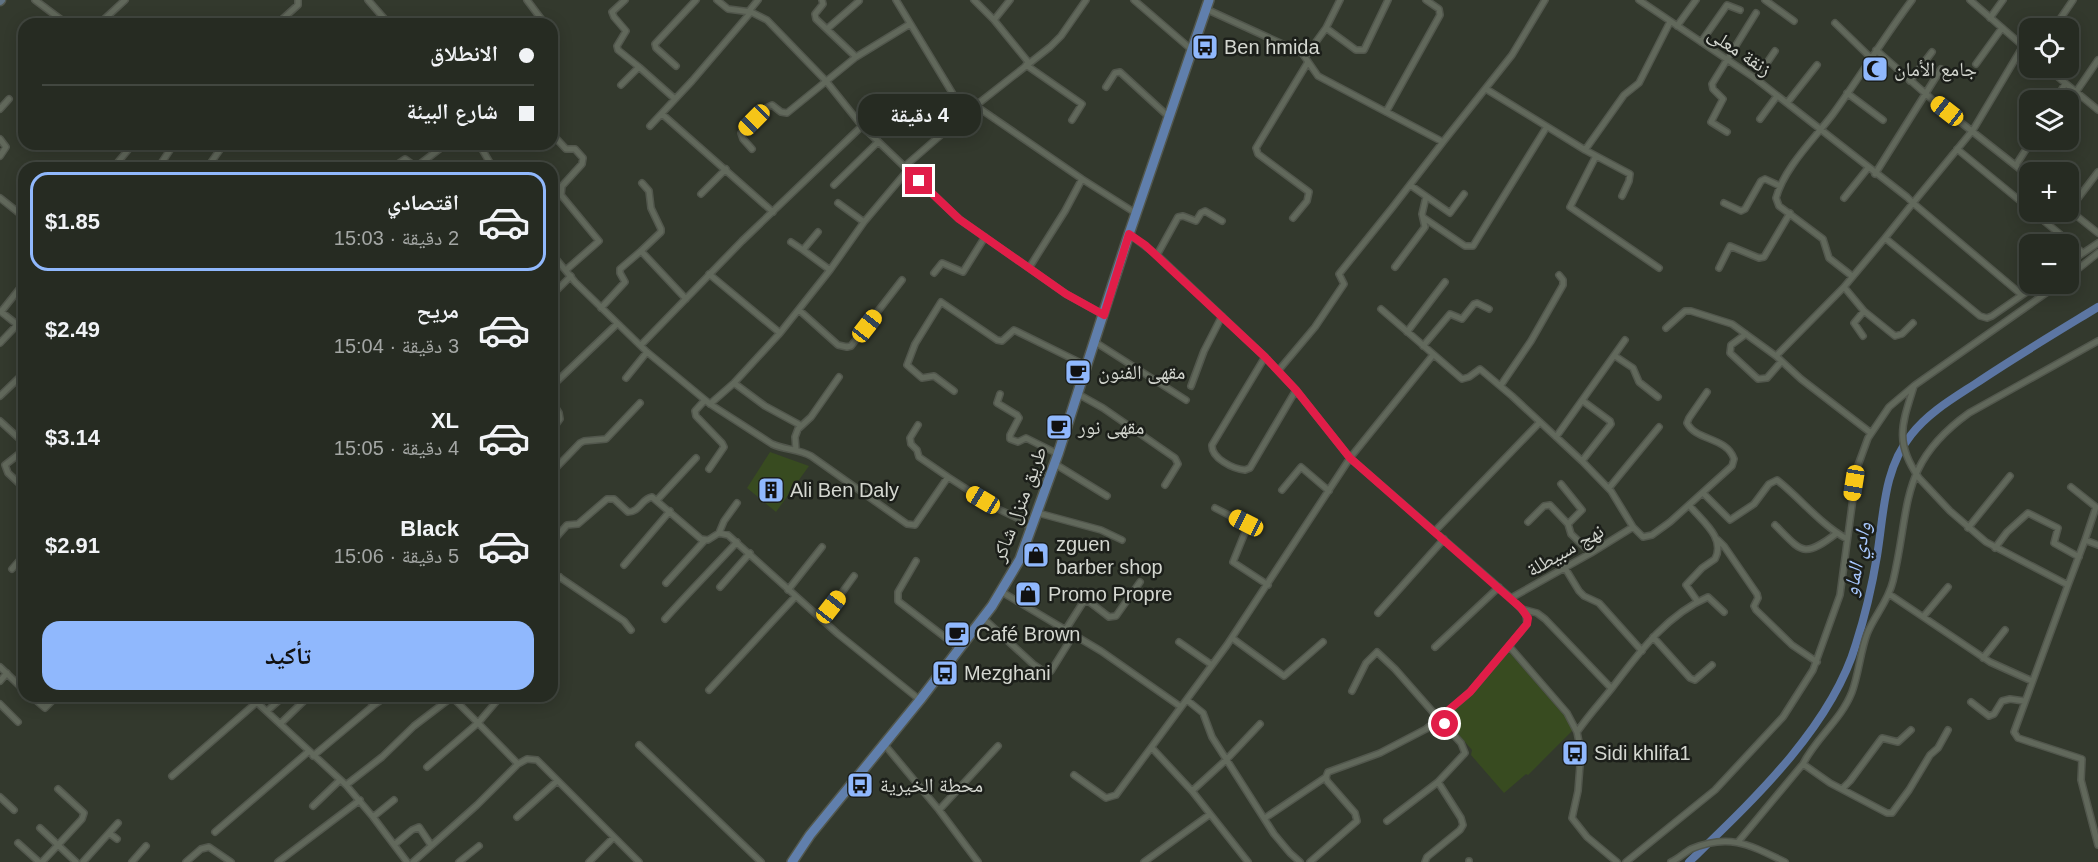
<!DOCTYPE html>
<html lang="ar">
<head>
<meta charset="utf-8">
<style>
  body { margin:0; font-family:Arial,"Noto Naskh Arabic",sans-serif; background:#32372f; color:#f1f3f6; direction:rtl; height:100vh; display:flex; flex-direction:column; font-size:22px; white-space:nowrap }
  * { box-sizing:border-box; margin:0 }
  p { font-size:20px; color:#a4a7a5 }
  .icon { flex:none; width:33px; height:33px; fill:none; stroke:currentColor; stroke-width:2; stroke-linecap:round; stroke-linejoin:round }
  .map { position:relative; flex:1; overflow:hidden; direction:ltr }
  .drawer { position:absolute; left:18px; top:162px; width:540px; height:540px; display:flex; flex-direction:column; background:#262b22; border-radius:18px; box-shadow:0 3px 15px #0003,0 0 0 2px #424740; direction:rtl }
  .drawer>* { flex:none }
  .guide { position:absolute; left:18px; top:18px; width:540px; height:132px; border-radius:18px; box-shadow:0 3px 15px #0003,0 0 0 2px #424740; direction:rtl; display:grid; align-content:center; height:132px; padding:0 24px; background:#262b22 }
  .tools { position:absolute; left:2019px; top:18px; display:grid; gap:12px }
  .tools a { display:grid; place-items:center; width:60px; height:60px; border-radius:12px; background:#262b22; box-shadow:0 3px 15px #0003,0 0 0 2px #424740; font-size:30px }
  .end { position:absolute; width:27px; height:27px; margin:-14px; border:8px solid #e11d48; background:#fff; box-shadow:0 0 0 3px #fff }
  .from { border-radius:50% }
  .bubble { position:absolute; height:42px; border-radius:18px; background:#262b22; box-shadow:0 3px 15px #0003,0 0 0 2px #424740; font-size:20px; font-weight:700; line-height:42px; text-align:center; direction:rtl }
  .car { position:absolute; width:18px; height:36px; margin:-18px -9px; border-radius:8px; box-shadow:0 0 4px 2px #0007; background:linear-gradient(#f5c518 24%,#345 0 40%,#f5c518 0 76%,#345 0 86%,#f5c518 0) }
  .guide b { display:flex; align-items:center; gap:21px; height:57px; font-size:22px }
  .guide b+b { border-top:2px solid #424740 }
  .guide i { width:15px; height:15px; background:#f1f3f6 }
  ul { padding:10px 0 0; list-style:none }
  li { display:flex; align-items:center; gap:18px; height:99px; margin:0 12px 9px; padding:0 12px; border:3px solid transparent; border-radius:18px }
  li div { flex:1 }
  li b { display:block; font-size:22px }
  li em { font-style:normal; font-weight:700 }
  li.on { border-color:#90b8fd }
  li>.icon { width:54px; height:54px; stroke-width:1.5 }
  .primary-button { display:flex; gap:12px; margin-top:auto; padding:12px 24px }
  .primary-button a { flex:1; height:69px; border-radius:18px; background:#90b8fd; color:#111; font-size:24px; font-weight:700; line-height:69px; text-align:center }
  .map>svg:first-child { display:block }
</style>
</head>
<body>
<div class="map">
<svg width="2098" height="862" viewBox="0 0 2098 862">
  <rect width="100%" height="100%" fill="#33392d"/>
  <path fill="#384b20" d="M770,452L809,466L776,512L747,488Z
    M1505,652H1509L1569,721L1573,730L1528,775L1526,774L1504,793L1471,755L1472,750L1446,720L1476,688Z"/>
  <g fill="none" stroke-linecap="round" stroke-linejoin="round">
    <path stroke="#5c76a3" stroke-width="8" d="M1689,862C1751,802 1831,728 1856,644C1865,616 1872,586 1877,556C1884,514 1883,470 1911,435C1928,413 1952,399 1975,384C2015,357 2057,332 2098,307"/>
    <defs>
      <path id="street" d="M35,0L67,24
        M368,0L389,24
        M527,0L545,24
        M625,0L612,12L614,17L626,31L617,46L618,50L639,67L675,99
        M717,0L728,9L751,12L767,20L826,81L862,126L959,219L1066,294L1104,315
        M822,0L823,4L815,14L816,19L856,57
        M896,0L965,114
        M974,0L994,20L1029,63
        M1134,0L1192,50
        M1639,0L1756,79L1907,197L1913,203L1885,238L1980,316L1987,318L1992,316L2038,284
        M1765,0L1794,21
        M1970,0L2030,52
        M1206,9L1302,53L1318,76L1443,142L1512,55L1545,0
        M749,11L758,0
        M1990,18L2003,0
        M994,20L1010,0
        M1835,23L1870,57
        M99,24L125,0
        M235,24L242,20L248,24
        M277,24L298,5V0
        M1677,26L1696,0
        M1326,28L1356,50H1364L1388,0
        M2054,28L2073,0
        M827,29L859,1
        M552,33L553,34
        M1701,42L1727,5L1740,10
        M1876,50L1935,102L2030,177
        M1305,57L1326,28L1340,0
        M1976,64L2002,28
        M1026,65L1082,104L1072,120
        M676,66L656,48L655,44L696,0
        M2047,68L2098,110
        M1756,79L1775,51
        M1910,81L1932,52
        M621,85L639,67
        M1106,87L1115,73L1120,72L1169,117
        M1486,89L1585,150L1624,95L1639,83L1670,22
        M2076,92L2098,60
        M1847,93L1883,120
        M2055,100L2065,84
        M1787,103L1817,65
        M976,106L1082,179L1137,214
        M0,109L9,99
        M1386,112L1440,15L1439,9L1426,0
        M662,114L773,212
        M1760,119L1777,96
        M650,126L692,81L751,12
        M1727,132L1711,122L1723,99L1713,89L1712,84L1756,13
        M552,134L566,149H575L583,158L582,164L562,186L561,195L599,241L566,270
        M0,139L6,147L0,156
        M479,144L493,168
        M344,145L346,144
        M752,149L743,139L741,133L766,108L772,105L781,112L787,113L856,57L910,24
        M1957,149L2030,209
        M1585,150L1630,174L1629,181L1622,196
        M1596,156L1570,207L1659,268
        M2016,165L2032,140
        M904,167L965,114L1050,47L1061,36L1086,0
        M113,168L133,144
        M158,168L174,144
        M207,168L224,144
        M374,168L379,166L381,168
        M392,168L405,159L416,167L446,144
        M1875,174L1941,69
        M642,183L649,191L651,208L661,229V232L641,251L686,299
        M834,185L878,142
        M1410,185L1450,213L1464,194
        M701,194L726,169
        M0,198L24,217
        M1844,198L1868,168
        M838,203L864,222
        M1724,203L1741,211L1745,209L1761,181L1765,179L1780,186
        M2068,209L2098,233
        M2069,210L2098,172
        M2033,212L2083,253
        M1293,218L1307,201L1309,192L1258,154L1256,148L1308,62
        M1424,218L1465,246H1473L1546,128
        M818,232L803,250L830,270
        M1129,234L1157,255L1265,357L1296,390L1350,458L1511,598L1526,614L1527,624L1509,646L1567,713L1577,732L1581,752L1578,791L1572,818L1587,837L1617,862
        M791,242L803,250
        M552,254L575,282L647,352L710,404L772,444C785,450 799,449 811,456L907,524L915,525L948,477L996,508L1019,519L1032,529
        M1157,255L1178,217L1183,216L1196,221L1201,213L1205,211L1222,221
        M2068,263L2098,243
        M1395,267L1425,227L1422,214L1426,197
        M1029,268L1065,211L1082,179
        M1719,268L1730,246L1759,258L1764,257L1790,213
        M934,273L942,263L963,272L985,237
        M709,274L780,333
        M1852,276L1829,258L1823,239L1779,206L1776,198C1784,168 1814,139 1833,114C1860,77 1884,37 1912,0
        M2068,277L2098,253
        M1844,287L1864,311L1895,336L1902,334L1913,323
        M552,295L571,276
        M2022,295L1913,203L1973,130L2023,46
        M601,308L625,282L620,273V269L641,251
        M1381,309L1462,379L1469,377L1480,369L1512,396L1582,461L1611,491L1633,527L1643,537L1652,535L1670,522L1732,466L1734,459C1727,437 1696,441 1687,423L1689,418L1707,392
        M799,310L838,345L847,347L851,346L902,280
        M0,311L24,330
        M1,312L24,283
        M1666,328L1685,311H1691L1732,324L1776,356
        M1407,332L1445,282
        M1746,334L1731,345L1730,353L1758,379L1767,378L1781,362
        M1863,336L1854,323L1864,311
        M1095,342L1186,400
        M0,343L17,325
        M641,345L742,241L862,126
        M1423,346L1450,314L1462,319L1474,304L1477,303L1489,309
        M1615,356L1633,368L1639,382L1658,397
        M1265,357L1212,445C1211,458 1233,469 1245,470L1250,468L1296,390
        M1278,371L1315,327L1344,284L1339,274L1392,208L1443,142
        M626,378L647,352
        M734,383L765,406L800,425
        M1501,385L1531,341L1563,285V280L1559,275
        M552,386L617,324
        M1191,386L1204,351L1222,316
        M1914,386C1902,424 1894,442 1919,478L1950,511L1986,542L2068,585L2085,540L2098,545
        M954,391L934,376L922,378L907,365L915,344L941,302L997,340L1002,341L1014,330L1087,366
        M1000,394L997,403L1017,415L1019,418L1010,435V439L1018,442L1026,438L1058,454
        M1078,394L1103,408L1175,458L1178,464L1165,485
        M0,396L24,373
        M705,400L695,411L696,416L722,443L724,447L709,469
        M552,402L559,413L560,419L552,430
        M710,404L734,383L780,333L830,270L864,222L907,171
        M0,421L24,443
        M918,425L910,438L911,444L917,450L919,457L948,477
        M1871,433L1801,379L1776,356L1844,287L1885,238
        M1556,437L1625,340
        M24,450L5,465L8,473L24,488
        M796,450L795,437L798,429L811,417L839,377
        M1582,461L1611,424L1610,421L1583,401
        M1055,464L1107,496
        M552,472L580,443L584,441L606,439L640,403
        M1561,484L1582,510L1568,524
        M2071,487L2096,507L2085,540
        M1609,488L1659,427
        M1282,490L1301,467L1329,491
        M1703,493L1730,520L1754,504L1769,484L1777,480C1801,499 1820,524 1847,539
        M658,499L696,458
        M1689,505C1702,521 1726,538 1715,559L1702,568L1686,585L1698,602
        M1215,508L1248,525L1233,562L1268,585
        M1038,513L1101,530L1122,540
        M1528,522L1544,506L1550,505L1568,524L1571,534L1591,553
        M1775,525C1802,552 1803,559 1837,533
        M1968,528L2010,476
        M1435,531L1540,422
        M719,533L724,521L737,503
        M1718,540L1724,546L1757,594L1758,598L1754,606L1756,610L1792,645L1817,662
        M552,542L567,525L578,524L607,499H614L628,512C640,512 641,499 652,497L701,539L708,540L719,533L728,535L838,634L920,700
        M1995,548L2007,532L2028,513L2058,528L2054,543L2079,557
        M916,561L898,592V601L959,648
        M624,565L670,511
        M1565,568L1579,591L1584,596L1599,603L1642,651
        M12,569L24,555
        M552,572L624,621L631,630
        M666,583L705,540
        M552,585L560,577
        M2068,585L2014,732L2018,738L2082,759L2081,780L2098,845
        M720,587L750,553
        M788,590L822,547
        M1002,592L1101,651L1181,707
        M1889,594L1990,662L2032,681
        M1511,598L1591,553L1633,527
        M1522,609L1537,613L1545,619L1611,688
        M1378,613L1444,539
        M1923,617L1948,587
        M983,618L1033,664L1046,673L1051,671L1074,634
        M665,619C688,593 713,568 737,542
        M822,620L854,576
        M1066,629L1082,604L1087,600L1109,617L1116,616L1140,582
        M1653,637L1690,678L1695,680L1712,665
        M1232,638L1284,676L1323,642
        M1179,642L1212,665
        M1435,647L1499,587
        M1983,658L2005,630
        M0,667L24,690
        M0,681L7,673
        M709,690L795,597
        M1352,691L1366,663L1377,652L1395,669L1439,719L1470,692L1509,646
        M31,696L45,708L57,696
        M250,696L346,785L373,817L407,862
        M365,696L374,705
        M501,696L478,723L518,764
        M1187,700L1203,713L1212,737L1274,834L1290,853L1300,862
        M1971,702L1989,716L1994,714L2002,701L2010,699L2024,701
        M0,704L18,722
        M267,711L284,696
        M280,724L309,696
        M1948,730L1938,748L1930,755L1909,790L1892,813H1887L1830,783L1803,764C1816,738 1841,720 1852,692C1859,673 1860,653 1867,634C1874,616 1888,602 1893,581C1911,506 1898,464 1969,413L2098,341
        M1577,732C1588,716 1600,703 1612,688C1638,654 1666,615 1708,597L1724,612
        M884,744L939,810L978,862
        M639,745L761,862
        M1152,748L1192,791L1248,862
        M313,756L374,705L387,696
        M427,767L478,723L451,696
        M1074,775L1106,798L1116,795L1227,645L1350,458L1433,355
        M172,776L257,702
        M346,785L382,757L414,726L452,697
        M58,789L84,813L82,819L58,845L76,862
        M1842,789L1850,781L1882,738L1898,742L1911,730
        M1192,791L1227,759L1260,724
        M0,797L14,810
        M313,806L340,780
        M939,810L998,746
        M373,817L394,800
        M517,817L557,781
        M1265,818L1326,777
        M40,828L58,845L42,862
        M215,832L308,752
        M109,833L118,823
        M1738,842L1803,764
        M18,843L39,862
        M394,845L412,830L419,827L431,845
        M83,862L109,833L117,839
        M132,862L146,846
        M186,862L201,849L209,847L231,862
        M278,862L360,800
        M413,862L477,805L518,764L527,759L537,760L639,862
        M459,862L479,846
        M589,862L614,837
        M1144,862L1209,815
        M1310,862L1357,821L1355,813L1327,781L1326,777L1328,772L1380,753L1426,729L1439,719L1461,743L1465,753L1438,782L1387,821
        M1425,862L1427,857L1460,830L1463,825L1461,818L1438,782
        M1469,862V861
        M1626,862L1715,790L1783,717L1813,670L1840,595L1857,468L1868,438L1889,407L1915,385L2059,284
        M1671,862C1678,859 1684,853 1691,849C1730,833 1750,845 1785,862"/>
      <path id="secondary" d="M0,1L1,0"/>
      <path id="primary" d="M792,862L810,835L920,700L992,606L1020,559L1058,454L1129,234L1209,0"/>
    </defs>
    <use href="#street" stroke="#52574d" stroke-width="8"/>
    <use href="#secondary" stroke="#52574d" stroke-width="11"/>
    <use href="#primary" stroke="#52574d" stroke-width="12"/>
    <use href="#street" stroke="#61685b" stroke-width="5"/>
    <use href="#secondary" stroke="#607384" stroke-width="8"/>
    <use href="#primary" stroke="#607fac" stroke-width="9"/>
  </g>
  <g fill="none" stroke-linecap="round" stroke-linejoin="round">
    <path stroke="#e11d48" stroke-width="8" d="M919,181L959,219L1066,294L1104,315L1129,234L1145,245L1265,357L1296,390L1350,458L1521,608L1528,618L1527,624L1470,692L1438,719L1445,724"/>
  </g>
  <defs>
    <symbol id="bus-square" viewBox="-11 -11 22 22"><rect x="-9" y="-9" width="18" height="18" rx="4" fill="#90b8fd" stroke="#1c1f1a"/><path d="M-5-6H5V4H4V6H2V4H-2V6H-4V4H-5ZM-3.5-4V0h7V-4ZM-3.5 1.2v1.5H-2V1.2ZM2 1.2v1.5H3.5V1.2Z" fill="#111"/></symbol>
    <symbol id="mosque-square" viewBox="-11 -11 22 22"><rect x="-9" y="-9" width="18" height="18" rx="4" fill="#90b8fd" stroke="#1c1f1a"/><path d="M3.5-4.9A6 6 0 1 0 3.5 4.9A5 5 0 1 1 3.5-4.9Z" fill="#111"/></symbol>
    <symbol id="cafe-square" viewBox="-11 -11 22 22"><rect x="-9" y="-9" width="18" height="18" rx="4" fill="#90b8fd" stroke="#1c1f1a"/><path d="M-5.5-4.5H6V0H3Q3 3.5 0 3.5H-2.5Q-5.5 3.5-5.5 0ZM3-3.2v2h1.7v-2ZM-6 4.5H4V6H-6Z" fill="#111"/></symbol>
    <symbol id="building-square" viewBox="-11 -11 22 22"><rect x="-9" y="-9" width="18" height="18" rx="4" fill="#90b8fd" stroke="#1c1f1a"/><path d="M-4-6H4V6H1V3H-1V6H-4ZM-2.5-4.3h1.7v1.8h-1.7ZM.8-4.3h1.7v1.8H.8ZM-2.5-1h1.7V.8h-1.7ZM.8-1h1.7V.8H.8Z" fill="#111"/></symbol>
    <symbol id="shop-square" viewBox="-11 -11 22 22"><rect x="-9" y="-9" width="18" height="18" rx="4" fill="#90b8fd" stroke="#1c1f1a"/><path d="M-5-2.5h2.3a2.7 3.5 0 0 1 5.4 0H5L5.5 6h-11ZM-1.5-2.5h3a1.5 2.3 0 0 0-3 0Z" fill="#111"/></symbol>
  </defs>
  <g fill-rule="evenodd">
    <use href="#bus-square" x="1190" y="32" width="30" height="30"/>
    <use href="#mosque-square" x="1860" y="54" width="30" height="30"/>
    <use href="#cafe-square" x="1063" y="357" width="30" height="30"/>
    <use href="#cafe-square" x="1044" y="412" width="30" height="30"/>
    <use href="#building-square" x="756" y="475" width="30" height="30"/>
    <use href="#shop-square" x="1021" y="540" width="30" height="30"/>
    <use href="#shop-square" x="1013" y="579" width="30" height="30"/>
    <use href="#cafe-square" x="942" y="619" width="30" height="30"/>
    <use href="#bus-square" x="930" y="658" width="30" height="30"/>
    <use href="#bus-square" x="1560" y="738" width="30" height="30"/>
    <use href="#bus-square" x="845" y="770" width="30" height="30"/>
  </g>
  <g text-anchor="middle" stroke-width="5" stroke-linejoin="round" paint-order="stroke">
    <g font-size="20" fill="#d4d7d0" stroke="#1c1f1a" text-anchor="start">
      <text x="1224" y="54">Ben hmida</text>
      <text x="1894" y="76">جامع الأمان</text>
      <text x="1098" y="379">مقهى الفنون</text>
      <text x="1078" y="434">مقهى نور</text>
      <text x="790" y="497">Ali Ben Daly</text>
      <text x="1056" y="551">zguen<tspan x="1056" dy="23">barber shop</tspan></text>
      <text x="1048" y="601">Promo Propre</text>
      <text x="976" y="641">Café Brown</text>
      <text x="964" y="680">Mezghani</text>
      <text x="1594" y="760">Sidi khlifa1</text>
      <text x="880" y="792">محطة الخيرية</text>
    </g>
    <g font-size="20" fill="#d4d7d0" stroke="#1c1f1a">
      <text transform="translate(1740 51) rotate(34)" y="7">زنقة معلى</text>
      <text transform="translate(1019 504) rotate(-69)" y="7">طريق منزل شاكر</text>
      <text transform="translate(1565 550) rotate(-30)" y="7">نهج سبيطلة</text>
    </g>
    <g font-size="21" font-style="italic" fill="#a7c7fe" stroke="#1c1f1a">
      <text transform="translate(1857 559) rotate(-79)" y="7">وادي الماو</text>
    </g>
  </g>
</svg>
<div class="tools">
<a><svg class="icon" aria-label="locate" viewBox="0 0 24 24"><circle cx="12" cy="12" r="6"/><path d="M12 2v4M12 18v4M2 12h4M18 12h4"/></svg></a>
<a><svg class="icon" aria-label="layers" viewBox="0 0 24 24"><path d="M12 4l9 5-9 5-9-5zM3 14l9 5 9-5"/></svg></a>
<a>+</a>
<a>−</a>
</div>
<i class="end from" style="left:1445px;top:724px"></i>
<i class="end" style="left:919px;top:181px"></i>
<div class="bubble" style="left:858px;top:94px;width:123px">4 دقيقة</div>
<i class="car" style="left:1947px;top:111px;rotate:308deg"></i>
<i class="car" style="left:754px;top:120px;rotate:225deg"></i>
<i class="car" style="left:867px;top:326px;rotate:38deg"></i>
<i class="car" style="left:1854px;top:483px;rotate:189deg"></i>
<i class="car" style="left:983px;top:500px;rotate:301deg"></i>
<i class="car" style="left:1246px;top:523px;rotate:297deg"></i>
<i class="car" style="left:831px;top:607px;rotate:38deg"></i>
<div class="guide">
<b><i class="from"></i>الانطلاق</b>
<b><i></i>شارع البيئة</b>
</div>
<section class="drawer">
<ul>
<li class="on"><svg class="icon" aria-label="car" viewBox="0 0 24 24"><path d="M5 17H2v-5l4-1 3-4h7l3 4 3 1v5h-3M9 17h6M6 11h13"/><circle cx="7" cy="17" r="2"/><circle cx="17" cy="17" r="2"/></svg><div><b>اقتصادي</b><p>2 دقيقة · 15:03</p></div><em>$1.85</em></li>
<li><svg class="icon" aria-label="car" viewBox="0 0 24 24"><path d="M5 17H2v-5l4-1 3-4h7l3 4 3 1v5h-3M9 17h6M6 11h13"/><circle cx="7" cy="17" r="2"/><circle cx="17" cy="17" r="2"/></svg><div><b>مريح</b><p>3 دقيقة · 15:04</p></div><em>$2.49</em></li>
<li><svg class="icon" aria-label="car" viewBox="0 0 24 24"><path d="M5 17H2v-5l4-1 3-4h7l3 4 3 1v5h-3M9 17h6M6 11h13"/><circle cx="7" cy="17" r="2"/><circle cx="17" cy="17" r="2"/></svg><div><b>XL</b><p>4 دقيقة · 15:05</p></div><em>$3.14</em></li>
<li><svg class="icon" aria-label="car" viewBox="0 0 24 24"><path d="M5 17H2v-5l4-1 3-4h7l3 4 3 1v5h-3M9 17h6M6 11h13"/><circle cx="7" cy="17" r="2"/><circle cx="17" cy="17" r="2"/></svg><div><b>Black</b><p>5 دقيقة · 15:06</p></div><em>$2.91</em></li>
</ul>
<div class="primary-button"><a>تأكيد</a></div>
</section>
</div>
</body>
</html>
